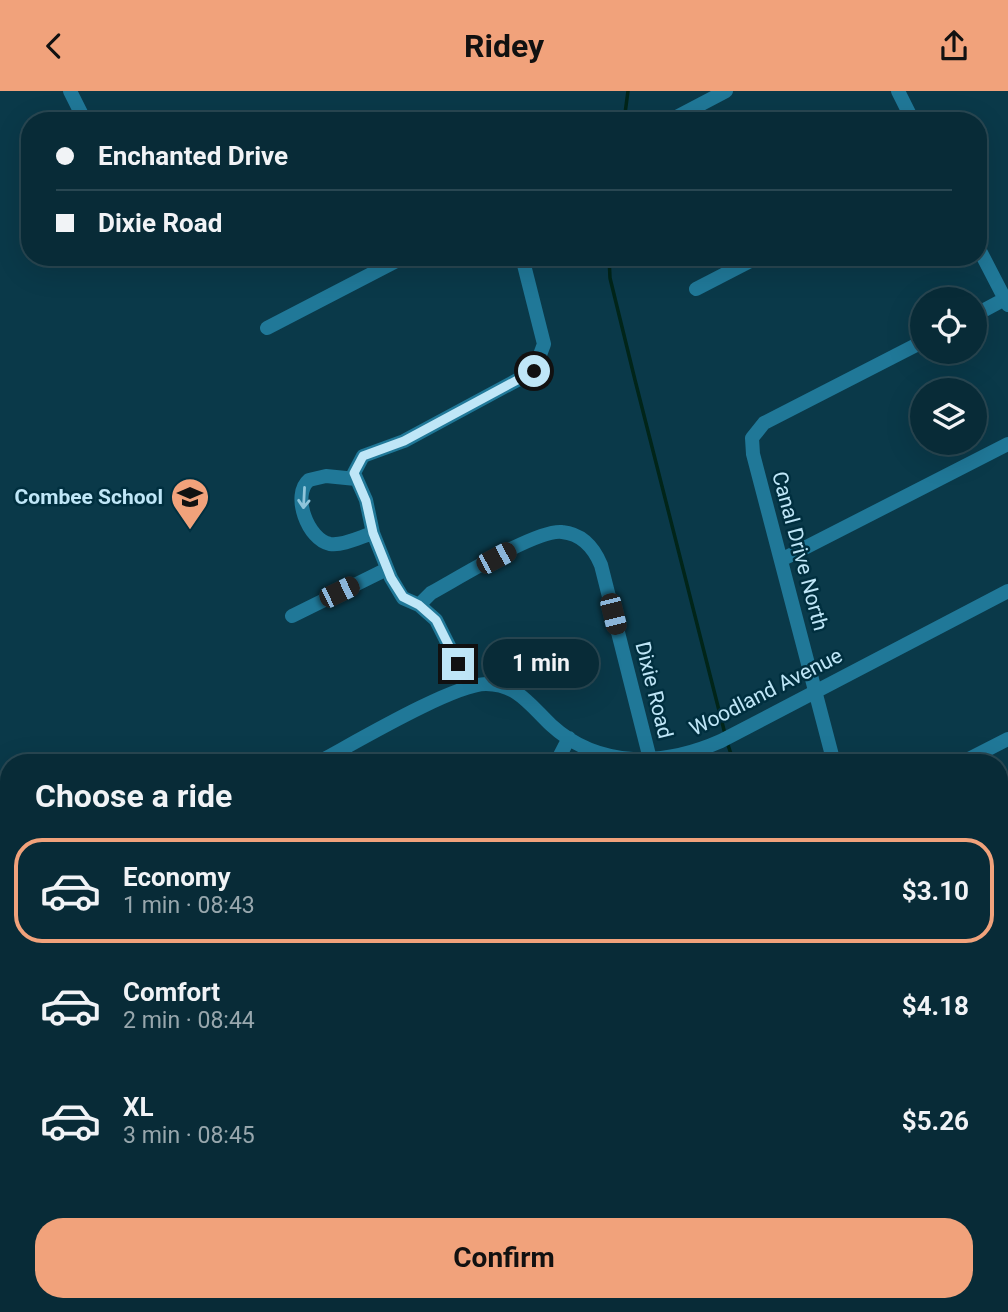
<!DOCTYPE html>
<html lang="en">
<head>
<meta charset="utf-8">
<style>
  body { margin:0; font-family:Roboto,sans-serif; background:#11333f; color:#f1f3f6; height:100vh; display:flex; flex-direction:column; font-size:26px; white-space:nowrap }
  * { box-sizing:border-box; margin:0 }
  p { font-size:23px; color:#98a7ad }
  .icon { flex:none; width:38px; height:38px; fill:none; stroke:currentColor; stroke-width:2; stroke-linecap:round; stroke-linejoin:round }
  .map { position:relative; flex:1; overflow:hidden }
  .side { position:absolute; left:0px; top:663px; width:1008px; height:558px; display:flex; flex-direction:column; background:#082b37; border-radius:28px 28px 0 0; box-shadow:0 7px 28px #0002,0 0 0 2px #294752 }
  .side>* { flex:none }
  .banner { position:absolute; left:21px; top:21px; width:966px; height:154px; border-radius:28px; box-shadow:0 7px 28px #0002,0 0 0 2px #294752; display:grid; align-content:center; height:154px; padding:0 35px; background:#082b37 }
  .fabs { position:absolute; left:910px; top:196px; display:grid; gap:14px }
  .fabs a { display:grid; place-items:center; width:77px; height:77px; border-radius:50%; background:#082b37; box-shadow:0 7px 28px #0002,0 0 0 2px #294752; font-size:35px }
  .end { position:absolute; width:32px; height:32px; margin:-16px; border:9px solid #bfe6f7; background:#111; box-shadow:0 0 0 4px #111 }
  .from { border-radius:50% }
  .bubble { position:absolute; height:49px; border-radius:24px; background:#082b37; box-shadow:0 7px 28px #0002,0 0 0 2px #294752; font-size:23px; font-weight:700; line-height:49px; text-align:center }
  .car { position:absolute; width:21px; height:42px; margin:-21px -10px; border-radius:9px; box-shadow:0 0 5px 2px #0007; background:linear-gradient(#222 24%,#8ab4d8 0 40%,#222 0 76%,#8ab4d8 0 86%,#222 0) }
  .banner b { display:flex; align-items:center; gap:24px; height:66px; font-size:26px }
  .banner b+b { border-top:2px solid #294752 }
  .banner i { width:18px; height:18px; background:#f1f3f6 }
  ul { padding:0; list-style:none }
  li { display:flex; align-items:center; gap:21px; height:105px; margin:0 14px 10px; padding:0 21px; border:4px solid transparent; border-radius:28px }
  li div { flex:1 }
  li b { display:block; font-size:26px }
  li em { font-style:normal; font-weight:700 }
  li.active { border-color:#f1a27b }
  li>.icon { width:63px; height:63px; stroke-width:1.5 }
  h2 { padding:0 35px; font-size:32px; line-height:84px }
  .action { display:flex; gap:14px; margin-top:auto; padding:14px 35px }
  .action a { flex:1; height:80px; border-radius:28px; background:#f1a27b; color:#111; font-size:28px; font-weight:700; line-height:80px; text-align:center }
  header { display:flex; justify-content:space-between; align-items:center; height:91px; padding:0 35px; background:#f1a27b; color:#111; font-size:32px; font-weight:700 }
  .map>svg:first-child { display:block }
</style>
</head>
<body>
<header><svg class="icon" aria-label="back" viewBox="0 0 24 24"><path d="M15 5l-7 7 7 7"/></svg>Ridey<svg class="icon" aria-label="share" viewBox="0 0 24 24"><path d="M12 15V3M7 8l5-5 5 5M5 13v7h14v-7"/></svg></header>
<div class="map">
<svg width="1008" height="1221" viewBox="0 0 1008 1221">
  <rect width="100%" height="100%" fill="#0a3949"/>
  <g fill="none" stroke-linecap="round" stroke-linejoin="round">
    <path stroke="#012519" stroke-width="3.5" d="M624,30L628,0
      M609,166L610,187L635,289L725,643
      M727,651L734,672
      M887,1213L889,1221"/>
    <path stroke="#207898" stroke-width="14" d="M70,0L85,30
      M898,0L913,30
      M669,30L726,0
      M978,156L1008,214
      M696,198L758,166
      M975,224L1005,208
      M267,237L404,166
      M356,388L326,385L309,389C291,404 308,449 330,453C343,455 360,446 373,442
      M781,469L1008,353
      M419,514L431,502C457,488 537,438 562,441C583,443 594,457 601,474L651,672
      M292,525L387,478
      M469,595L436,529L419,514L403,507L391,487L373,442L366,409L354,382L363,365L404,350L534,280L544,253L522,166
      M317,672C351,654 453,593 486,593C517,593 530,614 551,634C599,678 665,675 721,650L1008,500
      M556,672L569,647
      M834,672L753,363L752,347L764,332L922,251
      M961,672L1008,648
      M999,800L1008,796
      M0,835L9,830
      M0,938L9,933
      M0,1109L9,1126
      M54,1213L58,1221
      M800,1213L804,1221
      M970,1213L972,1221
      M145,1221L160,1213
      M504,1221L520,1213"/>
  </g>
  <defs><path id="oneway-shaft" d="M-6 0H5M1.5-3L5.5 0L1.5 3" fill="none" stroke-width="1.6" stroke-linecap="round" stroke-linejoin="round" transform="scale(1.75)"/></defs>
  <use stroke="#8fc5da" href="#oneway-shaft" transform="translate(304 407) rotate(93)"/>
  <g fill="none" stroke-linecap="round" stroke-linejoin="round">
    <path stroke="#bfe6f7" stroke-width="9" d="M458,573L436,529L419,514L403,506L391,487L373,442L366,410L354,382L363,365L404,350L534,280"/>
  </g>
  <defs>
    <symbol id="school-pin" viewBox="-11 -11 22 30"><path d="M0 17L-7.5 6A9.5 9.5 0 1 1 7.5 6Z" fill="#f1a27b" stroke="#002f3f"/><path d="M0-5L7-2L0 1L-7-2ZM-4 1L0 2.5L4 1V4Q0 6-4 4Z" fill="#111"/></symbol>
  </defs>
  <g fill-rule="evenodd">
    <use href="#school-pin" x="168" y="384" width="44" height="60"/>
  </g>
  <g text-anchor="middle" stroke-width="5" stroke-linejoin="round" paint-order="stroke">
    <g font-size="21" font-weight="bold" fill="#bfe6f7" stroke="#002f3f" text-anchor="end">
      <text x="163" y="413">Combee School</text>
    </g>
    <g font-size="21" fill="#bfe6f7" stroke="#002f3f">
      <text transform="translate(800 460) rotate(75)" y="7">Canal Drive North</text>
      <text transform="translate(654 599) rotate(76)" y="7">Dixie Road</text>
      <text transform="translate(766 601) rotate(-27)" y="7">Woodland Avenue</text>
    </g>
  </g>
</svg>
<div class="fabs">
<a><svg class="icon" aria-label="locate" viewBox="0 0 24 24"><circle cx="12" cy="12" r="6"/><path d="M12 2v4M12 18v4M2 12h4M18 12h4"/></svg></a>
<a><svg class="icon" aria-label="layers" viewBox="0 0 24 24"><path d="M12 4l9 5-9 5-9-5zM3 14l9 5 9-5"/></svg></a>
</div>
<i class="end from" style="left:534px;top:280px"></i>
<i class="end" style="left:458px;top:573px"></i>
<div class="bubble" style="left:483px;top:548px;width:116px">1 min</div>
<i class="car" style="left:496px;top:467px;rotate:62deg"></i>
<i class="car" style="left:339px;top:501px;rotate:64deg"></i>
<i class="car" style="left:613px;top:523px;rotate:166deg"></i>
<div class="banner">
<b><i class="from"></i>Enchanted Drive</b>
<b><i></i>Dixie Road</b>
</div>
<section class="side">
<h2>Choose a ride</h2>
<ul>
<li class="active"><svg class="icon" aria-label="car" viewBox="0 0 24 24"><path d="M5 17H2v-5l4-1 3-4h7l3 4 3 1v5h-3M9 17h6M6 11h13"/><circle cx="7" cy="17" r="2"/><circle cx="17" cy="17" r="2"/></svg><div><b>Economy</b><p>1 min · 08:43</p></div><em>$3.10</em></li>
<li><svg class="icon" aria-label="car" viewBox="0 0 24 24"><path d="M5 17H2v-5l4-1 3-4h7l3 4 3 1v5h-3M9 17h6M6 11h13"/><circle cx="7" cy="17" r="2"/><circle cx="17" cy="17" r="2"/></svg><div><b>Comfort</b><p>2 min · 08:44</p></div><em>$4.18</em></li>
<li><svg class="icon" aria-label="car" viewBox="0 0 24 24"><path d="M5 17H2v-5l4-1 3-4h7l3 4 3 1v5h-3M9 17h6M6 11h13"/><circle cx="7" cy="17" r="2"/><circle cx="17" cy="17" r="2"/></svg><div><b>XL</b><p>3 min · 08:45</p></div><em>$5.26</em></li>
</ul>
<div class="action"><a>Confirm</a></div>
</section>
</div>
</body>
</html>
